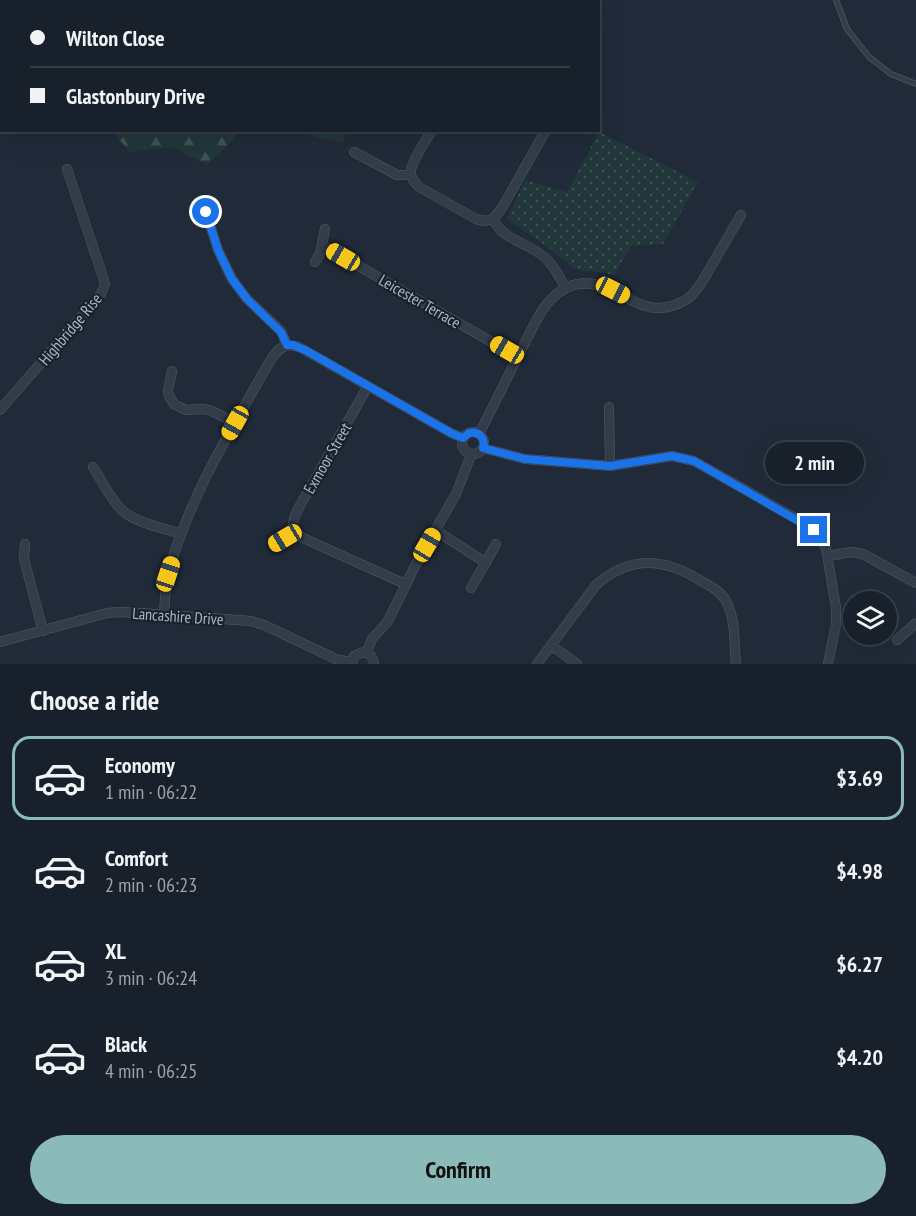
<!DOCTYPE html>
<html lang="en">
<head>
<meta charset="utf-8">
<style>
  body { margin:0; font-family:"PT Sans Narrow",sans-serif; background:#252d37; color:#f1f3f6; height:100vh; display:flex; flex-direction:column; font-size:22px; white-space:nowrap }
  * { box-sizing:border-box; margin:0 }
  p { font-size:20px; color:#9fa3a9 }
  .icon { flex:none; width:33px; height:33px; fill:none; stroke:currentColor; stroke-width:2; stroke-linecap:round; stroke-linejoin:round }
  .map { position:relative; height:664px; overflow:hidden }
  .panel { display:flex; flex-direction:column; background:#18202b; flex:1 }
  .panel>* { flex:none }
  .top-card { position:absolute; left:0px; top:0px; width:600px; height:132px; box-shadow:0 6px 24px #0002,0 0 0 2px #363e47; display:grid; align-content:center; height:132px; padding:0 30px; background:#18202b }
  .buttons { position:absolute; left:843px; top:591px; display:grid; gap:12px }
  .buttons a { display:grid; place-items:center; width:54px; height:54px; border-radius:50%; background:#18202b; box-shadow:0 6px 24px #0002,0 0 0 2px #363e47; font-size:30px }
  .end { position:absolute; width:27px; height:27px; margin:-14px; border:8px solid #1a73e8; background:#fff; box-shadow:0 0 0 3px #fff }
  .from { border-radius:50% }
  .bubble { position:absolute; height:42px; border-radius:21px; background:#18202b; box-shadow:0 6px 24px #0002,0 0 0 2px #363e47; font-size:20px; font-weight:700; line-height:42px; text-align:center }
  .car { position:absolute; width:18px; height:36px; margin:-18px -9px; border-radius:8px; box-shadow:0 0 4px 2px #0007; background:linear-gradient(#f5c518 24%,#345 0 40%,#f5c518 0 76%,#345 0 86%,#f5c518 0) }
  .top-card b { display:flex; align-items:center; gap:21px; height:57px; font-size:22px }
  .top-card b+b { border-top:2px solid #363e47 }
  .top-card i { width:15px; height:15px; background:#f1f3f6 }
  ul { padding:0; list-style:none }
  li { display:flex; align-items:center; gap:18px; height:84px; margin:0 12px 9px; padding:0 18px; border:3px solid transparent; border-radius:18px }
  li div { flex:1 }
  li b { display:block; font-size:22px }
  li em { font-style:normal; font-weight:700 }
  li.active { border-color:#8bbbb9 }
  li>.icon { width:54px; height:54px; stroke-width:1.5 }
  h2 { padding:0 30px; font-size:27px; line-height:72px }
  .button { display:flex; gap:12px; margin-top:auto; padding:12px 30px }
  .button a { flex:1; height:69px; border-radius:36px; background:#8bbbb9; color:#111; font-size:24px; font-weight:700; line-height:69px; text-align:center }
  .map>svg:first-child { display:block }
</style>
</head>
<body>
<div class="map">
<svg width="916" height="664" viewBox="0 0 916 664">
  <defs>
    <pattern id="grass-dots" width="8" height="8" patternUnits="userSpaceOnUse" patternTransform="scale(1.5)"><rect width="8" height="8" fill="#22373a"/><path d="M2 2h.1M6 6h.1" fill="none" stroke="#405255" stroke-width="1.8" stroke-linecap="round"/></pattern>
    <pattern id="forest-firs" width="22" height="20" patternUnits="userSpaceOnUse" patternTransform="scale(1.5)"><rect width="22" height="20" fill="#22373a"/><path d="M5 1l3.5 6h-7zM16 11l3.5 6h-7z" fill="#405255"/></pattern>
  </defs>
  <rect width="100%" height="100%" fill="#202a39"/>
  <path fill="url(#grass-dots)" d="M599,132L698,182L663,244L631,246L614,275L592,271H583L573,268L546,246L511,222L507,218L525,180L567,192Z"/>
  <path fill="url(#forest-firs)" d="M126,0H424L422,2L125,1Z
    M118,131V130L240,131L231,142L207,165L172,147L131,152L117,138Z
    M304,131H347L343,143L316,137Z"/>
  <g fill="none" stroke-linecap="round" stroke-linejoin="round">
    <defs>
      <path id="service" d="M836,0L847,29L869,57L891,74L916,84"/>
      <path id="minor" d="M577,2V0
        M432,130C426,141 409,164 411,175C412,180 415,183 419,187L476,219L485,221L493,219
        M354,152L397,175H411
        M206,212L218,250L232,279L247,299L281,331L287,345
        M493,219L502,208L546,130
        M493,219C502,238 523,242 539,253C552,262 558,274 565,287
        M322,245L518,357
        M315,262L320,254L325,229
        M172,371L168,390L169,396L174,404L186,410L201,409L210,410L235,423
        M368,386L298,509C292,521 290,530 303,538L405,584
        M609,407L610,466
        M0,410L101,294L105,284L103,277L67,169
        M462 443a11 11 0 1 1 22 0a11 11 0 1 1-22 0Z
        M479,434L537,319C554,288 578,274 612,290C623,295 634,303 646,306C660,311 678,306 690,297C700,288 706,275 713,263C722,247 732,231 741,215
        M483,448L525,459L610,466L672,456L694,461L809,526L819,535L826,548L836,608V624L828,664
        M93,467C102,481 110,499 123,511C136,523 164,528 181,534
        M435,530L486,563
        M25,544L24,559L43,631
        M274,544L295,532
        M828,556L851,552L863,554L916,583
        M471,588L496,544
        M164,615C165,601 165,587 168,574C189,497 231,430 270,361C278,349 284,342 299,347L451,433L463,438
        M897,640L916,623
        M0,642L107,613L120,612L140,613L251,621L264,625L338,660L352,662
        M551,645L577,664
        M366,653L372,639L388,621L417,562L456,494L471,455
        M352,664L354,656L363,652C369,653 373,657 374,664
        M537,664L596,585C630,555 665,558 701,581C711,586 720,591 726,601C736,619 734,644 736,664"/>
    </defs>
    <use href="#service" stroke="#515a67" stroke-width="6"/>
    <use href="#minor" stroke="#515a67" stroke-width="10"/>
    <use href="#service" stroke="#333c49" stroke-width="4.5"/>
    <use href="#minor" stroke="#333c49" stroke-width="9"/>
  </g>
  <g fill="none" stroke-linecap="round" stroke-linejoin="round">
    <path stroke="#1a73e8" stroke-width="8" d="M206,212L218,250L232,279L247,299L281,332L287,345H293L305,350L451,433L463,438L469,433C479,431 486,438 483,448L525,459L610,466L672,456L694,461L814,530"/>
  </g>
  <g text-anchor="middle" stroke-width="4.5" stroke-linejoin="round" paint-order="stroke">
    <g font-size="16" fill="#aeb7c6" stroke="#19212e">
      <text transform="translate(420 301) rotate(30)" y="6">Leicester Terrace</text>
      <text transform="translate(70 329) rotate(-50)" y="6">Highbridge Rise</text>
      <text transform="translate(327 458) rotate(-60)" y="6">Exmoor Street</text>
      <text transform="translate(178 616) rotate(4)" y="6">Lancashire Drive</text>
    </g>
  </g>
</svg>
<div class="buttons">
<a><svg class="icon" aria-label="layers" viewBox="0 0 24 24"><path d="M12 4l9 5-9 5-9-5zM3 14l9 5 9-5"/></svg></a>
</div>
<i class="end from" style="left:206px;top:212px"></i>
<i class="end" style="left:814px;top:530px"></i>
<div class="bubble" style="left:765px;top:442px;width:99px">2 min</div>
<i class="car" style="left:343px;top:257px;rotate:300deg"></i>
<i class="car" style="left:613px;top:290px;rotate:117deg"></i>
<i class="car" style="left:507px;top:350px;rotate:300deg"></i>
<i class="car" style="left:235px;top:423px;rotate:209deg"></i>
<i class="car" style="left:285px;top:538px;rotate:239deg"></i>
<i class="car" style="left:427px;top:545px;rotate:30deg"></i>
<i class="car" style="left:168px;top:574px;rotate:18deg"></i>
<div class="top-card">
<b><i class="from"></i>Wilton Close</b>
<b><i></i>Glastonbury Drive</b>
</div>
</div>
<section class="panel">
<h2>Choose a ride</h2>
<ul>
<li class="active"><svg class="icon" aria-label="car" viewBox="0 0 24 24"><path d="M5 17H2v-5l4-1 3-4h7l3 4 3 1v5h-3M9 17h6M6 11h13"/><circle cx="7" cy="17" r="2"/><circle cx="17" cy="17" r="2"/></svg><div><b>Economy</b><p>1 min · 06:22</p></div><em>$3.69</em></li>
<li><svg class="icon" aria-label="car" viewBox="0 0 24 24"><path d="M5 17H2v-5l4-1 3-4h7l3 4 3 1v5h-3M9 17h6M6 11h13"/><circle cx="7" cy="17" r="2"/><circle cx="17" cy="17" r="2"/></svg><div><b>Comfort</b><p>2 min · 06:23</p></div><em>$4.98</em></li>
<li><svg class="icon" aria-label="car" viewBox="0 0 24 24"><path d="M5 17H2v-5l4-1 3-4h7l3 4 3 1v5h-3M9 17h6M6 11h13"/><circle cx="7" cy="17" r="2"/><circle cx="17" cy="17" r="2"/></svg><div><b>XL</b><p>3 min · 06:24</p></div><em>$6.27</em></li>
<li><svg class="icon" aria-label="car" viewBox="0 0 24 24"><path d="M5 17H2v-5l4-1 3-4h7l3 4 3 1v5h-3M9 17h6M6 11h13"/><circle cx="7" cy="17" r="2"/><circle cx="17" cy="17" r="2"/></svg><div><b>Black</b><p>4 min · 06:25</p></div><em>$4.20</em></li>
</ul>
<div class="button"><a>Confirm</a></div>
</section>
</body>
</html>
